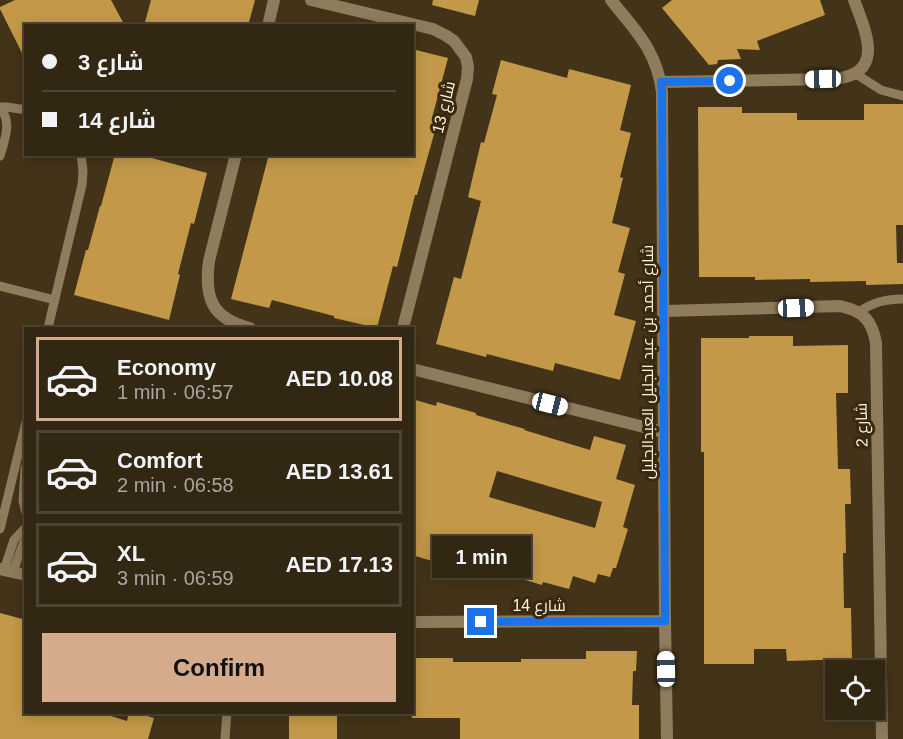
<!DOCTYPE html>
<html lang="en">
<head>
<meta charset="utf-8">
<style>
  body { margin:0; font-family:Helvetica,Cairo,sans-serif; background:#3a2f1c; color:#f1f3f6; height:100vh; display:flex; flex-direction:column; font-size:22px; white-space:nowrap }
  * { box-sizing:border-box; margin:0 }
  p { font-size:20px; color:#a8a5a0 }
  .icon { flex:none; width:33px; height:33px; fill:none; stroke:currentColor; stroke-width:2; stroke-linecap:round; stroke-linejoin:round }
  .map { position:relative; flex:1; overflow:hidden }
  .sheet { position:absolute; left:24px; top:327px; width:390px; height:387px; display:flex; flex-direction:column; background:#322713; border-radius:0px; box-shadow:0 3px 15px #0003,0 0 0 2px #4d4433 }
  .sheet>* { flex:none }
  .guide { position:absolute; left:24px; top:24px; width:390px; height:132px; border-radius:0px; box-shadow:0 3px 15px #0003,0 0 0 2px #4d4433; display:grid; align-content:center; height:132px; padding:0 18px; background:#322713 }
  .fabs { position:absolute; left:825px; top:660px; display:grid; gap:12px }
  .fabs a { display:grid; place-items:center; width:60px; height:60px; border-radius:0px; background:#322713; box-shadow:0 3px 15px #0003,0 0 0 2px #4d4433; font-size:30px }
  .end { position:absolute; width:27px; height:27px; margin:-14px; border:8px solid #1a73e8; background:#fff; box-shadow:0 0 0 3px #fff }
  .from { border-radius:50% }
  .bubble { position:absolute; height:42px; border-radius:0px; background:#322713; box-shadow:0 3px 15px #0003,0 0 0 2px #4d4433; font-size:20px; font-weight:700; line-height:42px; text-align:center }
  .car { position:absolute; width:18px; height:36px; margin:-18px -9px; border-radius:8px; box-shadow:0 0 4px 2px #0007; background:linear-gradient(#fff 24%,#345 0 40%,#fff 0 76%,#345 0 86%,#fff 0) }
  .guide b { display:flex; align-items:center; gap:21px; height:57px; font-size:22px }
  .guide b+b { border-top:2px solid #4d4433 }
  .guide i { width:15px; height:15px; background:#f1f3f6 }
  ul { padding:10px 0 0; list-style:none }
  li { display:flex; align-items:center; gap:18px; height:84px; margin:0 12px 9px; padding:0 6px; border:3px solid #4d4433; border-radius:0px }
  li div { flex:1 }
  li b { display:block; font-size:22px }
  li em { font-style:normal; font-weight:700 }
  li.selected { border-color:#d6ab8b }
  li>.icon { width:54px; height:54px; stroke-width:1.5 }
  .primary-button { display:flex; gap:12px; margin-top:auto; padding:12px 18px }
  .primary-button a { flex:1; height:69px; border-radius:0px; background:#d6ab8b; color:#111; font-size:24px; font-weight:700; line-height:69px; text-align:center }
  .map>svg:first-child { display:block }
</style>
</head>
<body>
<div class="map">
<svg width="903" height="739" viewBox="0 0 903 739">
  <rect width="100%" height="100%" fill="#433419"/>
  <path fill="#c39949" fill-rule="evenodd" d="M15,0H111L125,26H26V61L0,9V7Z
    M151,0H255L248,26H144Z
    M433,0H479L475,16L432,5Z
    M672,0H820L825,15L757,41L760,50L737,49L741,59L718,60L717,64L709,65L662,8Z
    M412,49L448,58L432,118L438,120L429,152L417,195H415L397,267L393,266L377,328L334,318V316L272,300L269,308L231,299L269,154H412Z
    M501,60L567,78L569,69L631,85L620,130L631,133L620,177L623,178L612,223L630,228L618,272L625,274L614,315L636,321L620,380L555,363L553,371L487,354L486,357L436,344L454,277L461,279L481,201L468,197L481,142L484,143L497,95L492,94Z
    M864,104H903V225H896L897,263H903V284L866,285V281L810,282V279L755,280V277H699L698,107H742V113H797V120H864Z
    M115,154H137L207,173L194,224L191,223L178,274L180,275L169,320L74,295L86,250H88L100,206H101Z
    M749,336H793V346L848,345V393H836L838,469H850L851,504H845L846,553H843L844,608H851L852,659L787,661L786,649H754V664H704V452H701V338H749Z
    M412,399L436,406L437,402L476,413V415L525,429L524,430L590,450L594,436L626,445L616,479L635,485L623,527L628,529L616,568H613L610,577L598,574L595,583L573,576L569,589L543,582L542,585L485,568L482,576L412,555ZM497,471L602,502L595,528L489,497Z
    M0,613L26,620V712H98L127,721L129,712H134L154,718L148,739H0Z
    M586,651H637L636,671H633L632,705H639V739H460V718H412V658H453V662H521V659H586Z
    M289,712H337V739H289Z"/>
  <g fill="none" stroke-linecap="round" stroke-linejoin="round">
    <path stroke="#8e7c5d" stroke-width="9" d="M856,74L881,90L903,96
      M0,107H7L26,110
      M0,109C13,120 4,142 0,156
      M0,286L55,300
      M859,312C873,302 886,299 903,299
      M48,328L82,185L83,171L81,154
      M25,468L23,501L26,513
      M0,529L26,422
      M4,570L14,540L26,527
      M13,572L23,544L26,541
      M225,739L227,712"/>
    <path stroke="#8e7c5d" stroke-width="12" d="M311,0L433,29L445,35L454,41L466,57L468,67L467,79L403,328
      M611,0C636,31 657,51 662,92L665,621L667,739
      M268,26L274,0
      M661,82L834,79C886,74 866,32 854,0
      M236,154L209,261C204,298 212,319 250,328
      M664,311L840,306C863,311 872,320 876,343L882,739
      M412,369L664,432
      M0,569L26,575
      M412,622L665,621"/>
  </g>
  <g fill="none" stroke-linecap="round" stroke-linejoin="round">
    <path stroke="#1a73e8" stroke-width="8" d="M481,622L665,621L662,92L661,82L730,81"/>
  </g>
  <g text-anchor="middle" stroke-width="6" stroke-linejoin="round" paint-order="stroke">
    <g font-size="16" fill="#fcf3e3" stroke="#392a0f">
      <text transform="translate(443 107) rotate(-76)" y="6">شارع 13</text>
      <text transform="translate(647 362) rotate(-90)" y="6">شارع أحمد بن عبد الجليل العبدالجليل</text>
      <text transform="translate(861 425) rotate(-91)" y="6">شارع 2</text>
      <text x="539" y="611">شارع 14</text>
    </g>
  </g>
</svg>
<div class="fabs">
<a><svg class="icon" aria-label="locate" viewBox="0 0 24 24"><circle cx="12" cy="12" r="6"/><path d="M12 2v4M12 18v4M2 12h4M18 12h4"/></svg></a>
</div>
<i class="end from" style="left:730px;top:81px"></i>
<i class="end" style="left:481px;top:622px"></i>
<div class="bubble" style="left:432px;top:536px;width:99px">1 min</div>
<i class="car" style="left:823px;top:79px;rotate:269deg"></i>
<i class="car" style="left:796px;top:308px;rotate:88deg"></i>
<i class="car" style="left:550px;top:404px;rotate:104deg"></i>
<i class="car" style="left:666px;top:669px;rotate:359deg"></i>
<div class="guide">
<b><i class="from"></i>شارع 3</b>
<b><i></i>شارع 14</b>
</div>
<section class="sheet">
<ul>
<li class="selected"><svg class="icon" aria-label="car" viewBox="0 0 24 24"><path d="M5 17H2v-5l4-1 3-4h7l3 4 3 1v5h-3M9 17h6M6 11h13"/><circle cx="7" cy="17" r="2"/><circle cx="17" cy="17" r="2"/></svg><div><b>Economy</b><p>1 min · 06:57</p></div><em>AED 10.08</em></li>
<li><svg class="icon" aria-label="car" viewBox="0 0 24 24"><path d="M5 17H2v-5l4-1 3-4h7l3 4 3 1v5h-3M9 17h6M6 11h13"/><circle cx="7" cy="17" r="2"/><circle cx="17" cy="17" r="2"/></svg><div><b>Comfort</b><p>2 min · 06:58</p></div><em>AED 13.61</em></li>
<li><svg class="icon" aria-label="car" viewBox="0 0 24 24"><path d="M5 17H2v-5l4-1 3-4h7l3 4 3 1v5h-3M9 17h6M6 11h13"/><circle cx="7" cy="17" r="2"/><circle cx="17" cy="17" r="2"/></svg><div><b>XL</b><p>3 min · 06:59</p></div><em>AED 17.13</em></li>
</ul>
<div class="primary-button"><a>Confirm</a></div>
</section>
</div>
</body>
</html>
